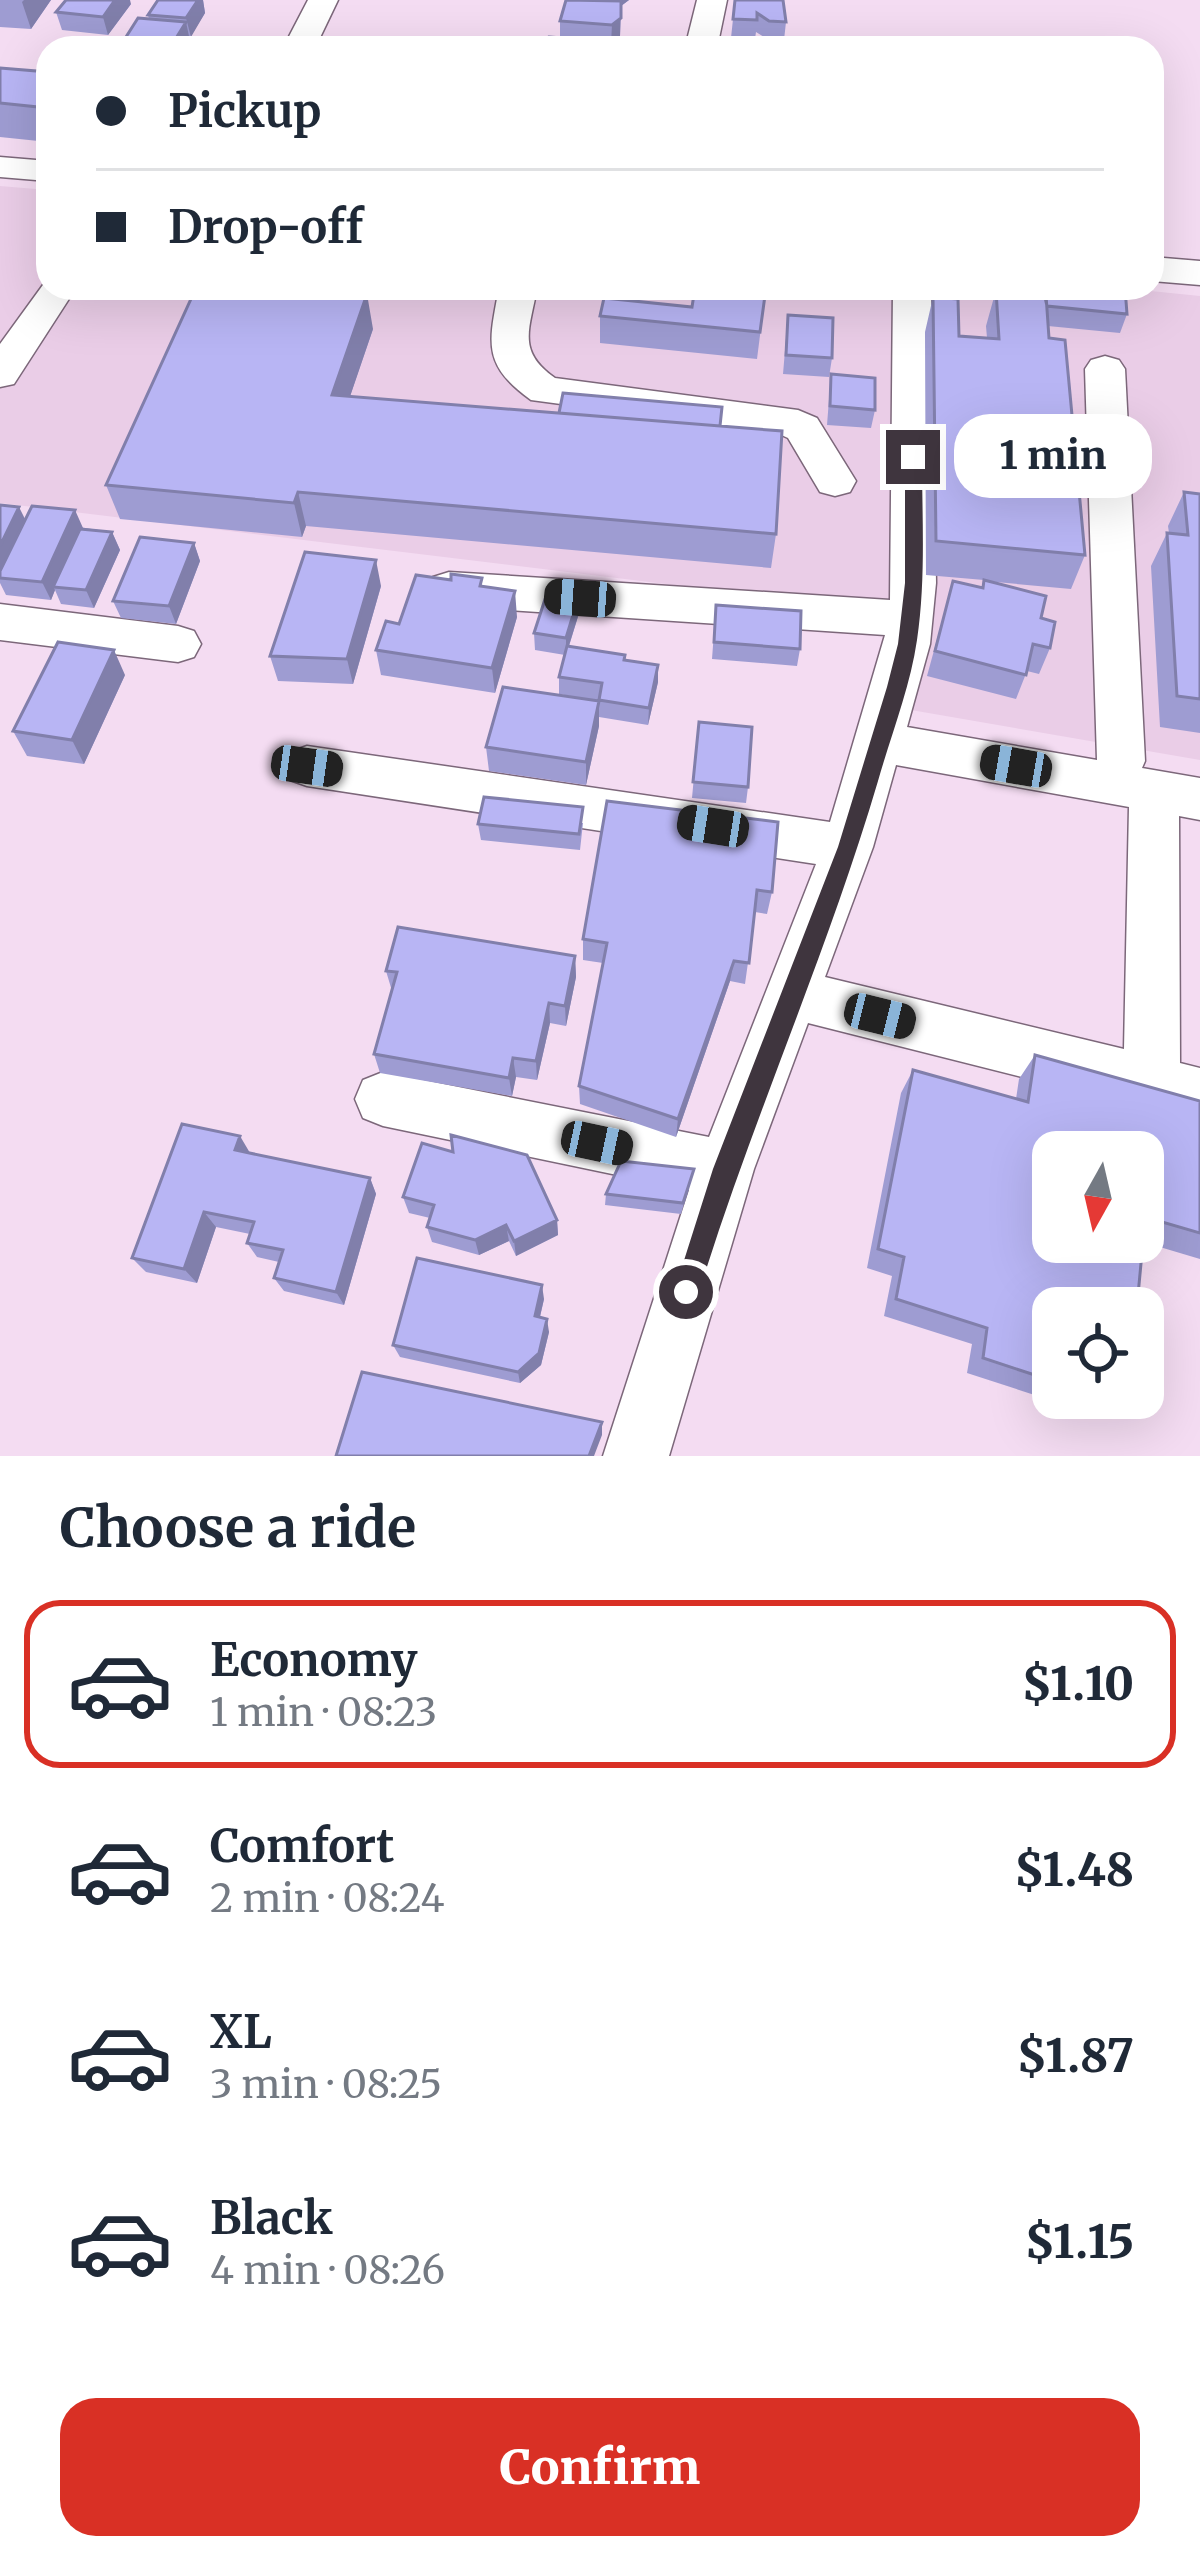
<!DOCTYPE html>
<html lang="en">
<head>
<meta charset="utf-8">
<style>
  body { margin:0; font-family:Merriweather,serif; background:#f6f6f7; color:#1f2937; height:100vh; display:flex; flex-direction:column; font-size:45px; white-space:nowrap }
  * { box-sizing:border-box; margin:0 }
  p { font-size:39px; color:#747a83 }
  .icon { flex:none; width:66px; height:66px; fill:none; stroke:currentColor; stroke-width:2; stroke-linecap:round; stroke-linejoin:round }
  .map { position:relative; height:1456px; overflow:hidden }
  .panel { display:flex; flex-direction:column; background:#fff; flex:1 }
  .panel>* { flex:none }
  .banner { position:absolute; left:36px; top:36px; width:1128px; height:264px; border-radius:36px; box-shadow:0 12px 48px #0002; display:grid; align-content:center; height:264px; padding:0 60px; background:#fff }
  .needle { width:78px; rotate:188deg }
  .tools { position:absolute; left:1032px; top:1131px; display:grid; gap:24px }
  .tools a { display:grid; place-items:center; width:132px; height:132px; border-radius:24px; background:#fff; box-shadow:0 12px 48px #0002; font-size:60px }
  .end { position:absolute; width:54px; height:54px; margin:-27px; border:15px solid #3f353e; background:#fff; box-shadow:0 0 0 6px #fff }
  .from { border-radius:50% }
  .bubble { position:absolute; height:84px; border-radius:36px; background:#fff; box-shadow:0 12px 48px #0002; font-size:39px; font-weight:800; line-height:84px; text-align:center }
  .car { position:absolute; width:36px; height:72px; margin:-36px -18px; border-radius:15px; box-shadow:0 0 9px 3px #0007; background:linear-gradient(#222 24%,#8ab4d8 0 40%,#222 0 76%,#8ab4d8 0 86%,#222 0) }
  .banner b { display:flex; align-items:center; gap:42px; height:114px; font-size:45px }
  .banner b+b { border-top:3px solid #e0e1e3 }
  .banner i { width:30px; height:30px; background:#1f2937 }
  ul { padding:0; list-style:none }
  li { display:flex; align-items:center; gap:36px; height:168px; margin:0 24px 18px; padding:0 36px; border:6px solid transparent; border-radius:36px }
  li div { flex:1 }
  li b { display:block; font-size:45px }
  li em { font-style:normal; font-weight:800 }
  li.active { border-color:#d93025 }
  li>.icon { width:108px; height:108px; stroke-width:1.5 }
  h2 { padding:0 60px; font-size:54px; line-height:144px }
  .button { display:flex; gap:24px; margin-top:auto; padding:24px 60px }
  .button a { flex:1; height:138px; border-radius:36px; background:#d93025; color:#fff; font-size:48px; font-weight:800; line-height:138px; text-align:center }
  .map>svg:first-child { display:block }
</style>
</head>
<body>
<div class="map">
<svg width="1200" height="1456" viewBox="0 0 1200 1456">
  <rect width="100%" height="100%" fill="#f4dcf2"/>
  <path fill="#eacde7" d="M0,186L48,190V288H898L896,612L0,503Z
    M931,288H1121L1200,296V760L911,710Z"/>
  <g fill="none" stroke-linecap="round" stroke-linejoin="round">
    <defs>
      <path id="minor" d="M308,0H338L315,48H283Z
        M697,0H727L717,48H685Z
        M0,157L48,161V181L0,177Z
        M1152,257L1200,261V285L1152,281Z
        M48,278V288H76L14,384L0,387V344Z
        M499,288H537C530,329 516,351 555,378L798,410L817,418L856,481L850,492L835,496L820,492L788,438L777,433L531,400C481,364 489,342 499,288Z
        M893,288H931L936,583L930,644L907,727L1097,760L1085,369L1091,360L1105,356L1119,360L1125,369L1145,761L1142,768L1200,778V820L1179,816L1180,1063L1200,1068V1122L808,1023L754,1169L669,1456H603L689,1190L383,1126L363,1118L355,1099L363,1080L383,1072L709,1137L816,864L307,786L290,780L283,766L290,752L307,746L830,822L885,635L449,606L433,601L427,589L433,577L449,572L890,600ZM896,765L1129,807L1124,1049L825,977L873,847Z
        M0,604L178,626L194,631L201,644L194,657L178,662L0,640Z"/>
    </defs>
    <use href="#minor" stroke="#7c677a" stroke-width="3"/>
    <use href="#minor" fill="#fff" fill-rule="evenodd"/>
  </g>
  <path fill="#9e9cd2" d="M0,0H51L31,29L0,27Z
    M158,0H203L205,13L190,37V41L186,48H119L149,19L148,15Z
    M566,0H629L621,6L620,36L611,44L606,43V48L560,38V21Z
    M735,0L786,22L784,40L767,39L756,32L755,39L731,38Z
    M131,4L108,35L62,30L56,12Z
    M0,68L48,72V142L0,137Z
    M630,288H766L757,359L600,343V316L692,307L694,294Z
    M836,288H889L888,293Z
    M1037,288H1125L1127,314L1120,333L1048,326L1085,555L1071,589L985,581L1041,618L1050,648L1039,674L1027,671L1016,699L927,676L953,581L982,588L984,580L926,575L925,332L933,297L959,336L987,338L986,326L996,290L1037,294Z
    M788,315L832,358L829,377L783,374Z
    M373,329L350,396L720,426L776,534L771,568L306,526L302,537L120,519L106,485Z
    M831,374L875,410L871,428L827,425Z
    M1184,492L1200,494V733L1160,727L1151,566L1167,533H1169L1168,526Z
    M0,505L25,519L112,532L120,550L94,608L61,604L55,590L51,600L6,595L0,583Z
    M194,543L200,561L176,624L121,618L113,601Z
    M381,586L353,684L278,681L270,656Z
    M483,586L517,617L495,693L381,675L376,650L399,624Z
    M580,592V610L569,646L625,660L658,665V682L648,725L599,717V726L586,785L489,771L486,747L599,701L559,694V677L565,655L535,650L534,633Z
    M716,605L800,649L797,666L712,659Z
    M125,675L84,764L27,756L13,731Z
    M699,722L748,787L746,803L692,798Z
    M607,801L772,892L767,914L755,912L745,984L730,981L676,1137L580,1104L579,1086L603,963L583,960V939Z
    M583,823L580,850L481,840L478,824Z
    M575,956L576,977L566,1026L550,1023L537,1080L516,1077L512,1096L380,1073L374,1054L392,991L386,971Z
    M1035,1055L1200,1101V1259L1143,1242L1137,1306L1134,1308H1053V1398H1061L1056,1402L967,1373L972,1344L884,1316L892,1276L867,1268L901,1093L913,1070L1016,1099L1019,1079Z
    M250,1153L370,1178L376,1194L344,1305L284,1291L274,1278L279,1262L257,1257L247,1243L250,1234L216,1227L197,1283L146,1272L132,1258Z
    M694,1169L681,1214L605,1205L606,1194Z
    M403,1197L557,1220L558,1235L516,1256L509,1241L479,1255L432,1242L427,1227L430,1218L409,1213Z
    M544,1299L540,1317L549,1332L541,1365L520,1383L400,1357L393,1345Z"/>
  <path fill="#817fab" d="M24,0H51L31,29L22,2Z
    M115,0H130L131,4L108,35L103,17Z
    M198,0H203L205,13L191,37L186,18Z
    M620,0H629L621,6L620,36L611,44L612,25L620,7Z
    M186,22L190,41L186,48H170Z
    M367,294L373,329L339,429L332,395Z
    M298,492L306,526L302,537L294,503Z
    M19,507L28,525L0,570V546Z
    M75,510L83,528L53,587L55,590L51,600L42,582Z
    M112,532L120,550L94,608L86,590Z
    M194,543L200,561L176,624L169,606Z
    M376,560L381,586L353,684L347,659Z
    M515,591L517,617L495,693L492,668Z
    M580,592V610L566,655V638Z
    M114,650L125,675L84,764L72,740Z
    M658,665V682L648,725L649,708Z
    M599,701V726L586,785V762Z
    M575,956L576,977L566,1026L565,1006Z
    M734,961L730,981L676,1137L678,1119Z
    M549,1003L550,1023L537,1080L536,1061Z
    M513,1058L516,1077L512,1096L509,1078Z
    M240,1136L250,1153L235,1150Z
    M370,1178L376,1194L344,1305L336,1292Z
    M204,1212L216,1227L197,1283L184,1269Z
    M557,1220L558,1235L516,1256L514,1241Z
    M506,1225L509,1241L479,1255L475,1240Z
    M542,1285L544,1299L537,1329L535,1316Z
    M547,1319L549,1332L541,1365L520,1383L518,1372Z
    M602,1422V1435L594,1456H589Z"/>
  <path fill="#b8b5f4" stroke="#817fab" stroke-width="3" d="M66,0H115L103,17L56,12Z
    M158,0H198L186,18L148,15Z
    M566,0L621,1V18L612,25L560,21Z
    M735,0H783L786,22L769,21L757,13V20L733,19Z
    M138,18L186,22L170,48H119Z
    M549,37L606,41L604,48H545Z
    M925,41L966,44L967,48H925Z
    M0,68L48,72V108L0,103Z
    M196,288H301L367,294L332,395L782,431L776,534L298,492L294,503L106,485Z
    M695,288H766L760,332L600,316L604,298L692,307Z
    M1043,288H1125L1127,314L1047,306Z
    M996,290L1046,295L1049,338L1065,340L1085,555L936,541L933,297L958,299L959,336L999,339Z
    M788,315L833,318L832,358L786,355Z
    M831,374L875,378V410L830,406Z
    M563,393L722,407L720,426L559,413Z
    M1184,492L1200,494V699L1177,696L1167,533L1188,535Z
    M0,505L19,507L0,546Z
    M32,506L75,510L42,582L0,578V571Z
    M80,529L112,532L86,590L53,587Z
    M140,537L194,543L169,606L113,601Z
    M305,552L376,560L347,659L270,656Z
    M451,574L482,578L480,586L515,591L492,668L376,650L386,621L399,624L416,575L451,580Z
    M984,580L1046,596L1041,618L1055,622L1050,648L1033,644L1026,675L935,651L953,581L983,588Z
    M549,587L580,592L566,638L534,633Z
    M716,605L801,611L800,649L714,642Z
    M58,642L114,650L72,740L13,731Z
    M567,646L625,655L624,660L658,665L649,708L599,700L602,683L559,677Z
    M503,687L599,701L586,762L486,747Z
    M699,722L752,727L748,787L693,782Z
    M484,797L583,807L579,834L478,824Z
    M607,801L778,822L772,892L757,890L749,963L734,961L678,1119L579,1086L607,943L583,939Z
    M398,927L575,956L565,1006L549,1003L536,1061L513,1058L509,1078L374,1054L397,972L386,971Z
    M1035,1055L1200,1101V1233L1145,1217L1143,1240V1152H1053V1242H1143L1137,1306L1086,1290L1084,1308H1053V1381L983,1358L987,1328L896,1299L904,1257L878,1249L913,1070L1028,1102Z
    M182,1124L240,1136L235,1150L370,1178L336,1292L274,1278L283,1250L247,1243L254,1222L204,1212L184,1269L132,1258Z
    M451,1135L527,1155L557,1220L514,1241L506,1225L475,1240L427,1227L434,1205L403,1197L422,1143L453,1152Z
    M621,1161L694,1169L683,1203L606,1194Z
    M417,1258L542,1285L535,1316L547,1319L539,1353L518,1372L393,1345Z
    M362,1372L602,1422L589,1456H336Z"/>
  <path fill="#3f353e" d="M913,451L922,457C922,518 926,580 917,640C910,688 891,735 878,781C827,954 752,1120 699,1292L695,1301L686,1305L678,1301L674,1292L713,1169L838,847L887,687L898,644L905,583V457Z"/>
</svg>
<div class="tools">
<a><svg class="needle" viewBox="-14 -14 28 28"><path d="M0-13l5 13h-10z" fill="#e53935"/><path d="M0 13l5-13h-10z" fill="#747a83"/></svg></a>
<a><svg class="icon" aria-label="locate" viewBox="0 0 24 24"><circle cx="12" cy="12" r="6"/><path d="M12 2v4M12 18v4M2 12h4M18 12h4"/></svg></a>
</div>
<i class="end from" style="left:686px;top:1292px"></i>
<i class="end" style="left:913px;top:457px"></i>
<div class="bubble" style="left:954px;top:414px;width:198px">1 min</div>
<i class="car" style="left:580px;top:598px;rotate:274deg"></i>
<i class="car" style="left:307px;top:766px;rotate:98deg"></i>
<i class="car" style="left:1016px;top:766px;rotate:280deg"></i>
<i class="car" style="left:713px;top:826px;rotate:279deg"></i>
<i class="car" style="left:880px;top:1016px;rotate:104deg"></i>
<i class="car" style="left:597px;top:1143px;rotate:102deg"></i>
<div class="banner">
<b><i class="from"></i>Pickup</b>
<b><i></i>Drop-off</b>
</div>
</div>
<section class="panel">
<h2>Choose a ride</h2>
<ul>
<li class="active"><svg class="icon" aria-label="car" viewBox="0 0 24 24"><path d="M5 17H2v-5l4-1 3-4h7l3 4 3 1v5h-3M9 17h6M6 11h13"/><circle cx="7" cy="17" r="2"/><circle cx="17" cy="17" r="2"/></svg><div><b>Economy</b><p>1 min · 08:23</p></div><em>$1.10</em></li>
<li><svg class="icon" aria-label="car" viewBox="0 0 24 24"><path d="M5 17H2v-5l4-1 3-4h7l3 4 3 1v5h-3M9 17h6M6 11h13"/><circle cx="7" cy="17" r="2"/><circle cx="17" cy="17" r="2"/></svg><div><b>Comfort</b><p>2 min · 08:24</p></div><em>$1.48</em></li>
<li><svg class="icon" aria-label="car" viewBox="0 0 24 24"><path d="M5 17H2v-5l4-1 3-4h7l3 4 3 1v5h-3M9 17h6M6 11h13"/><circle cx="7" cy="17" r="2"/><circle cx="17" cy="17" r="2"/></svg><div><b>XL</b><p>3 min · 08:25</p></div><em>$1.87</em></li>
<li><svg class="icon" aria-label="car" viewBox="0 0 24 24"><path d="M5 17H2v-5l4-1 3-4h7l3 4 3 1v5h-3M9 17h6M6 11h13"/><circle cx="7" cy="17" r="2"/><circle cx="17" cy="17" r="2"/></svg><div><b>Black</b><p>4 min · 08:26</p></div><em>$1.15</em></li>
</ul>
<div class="button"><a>Confirm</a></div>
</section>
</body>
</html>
